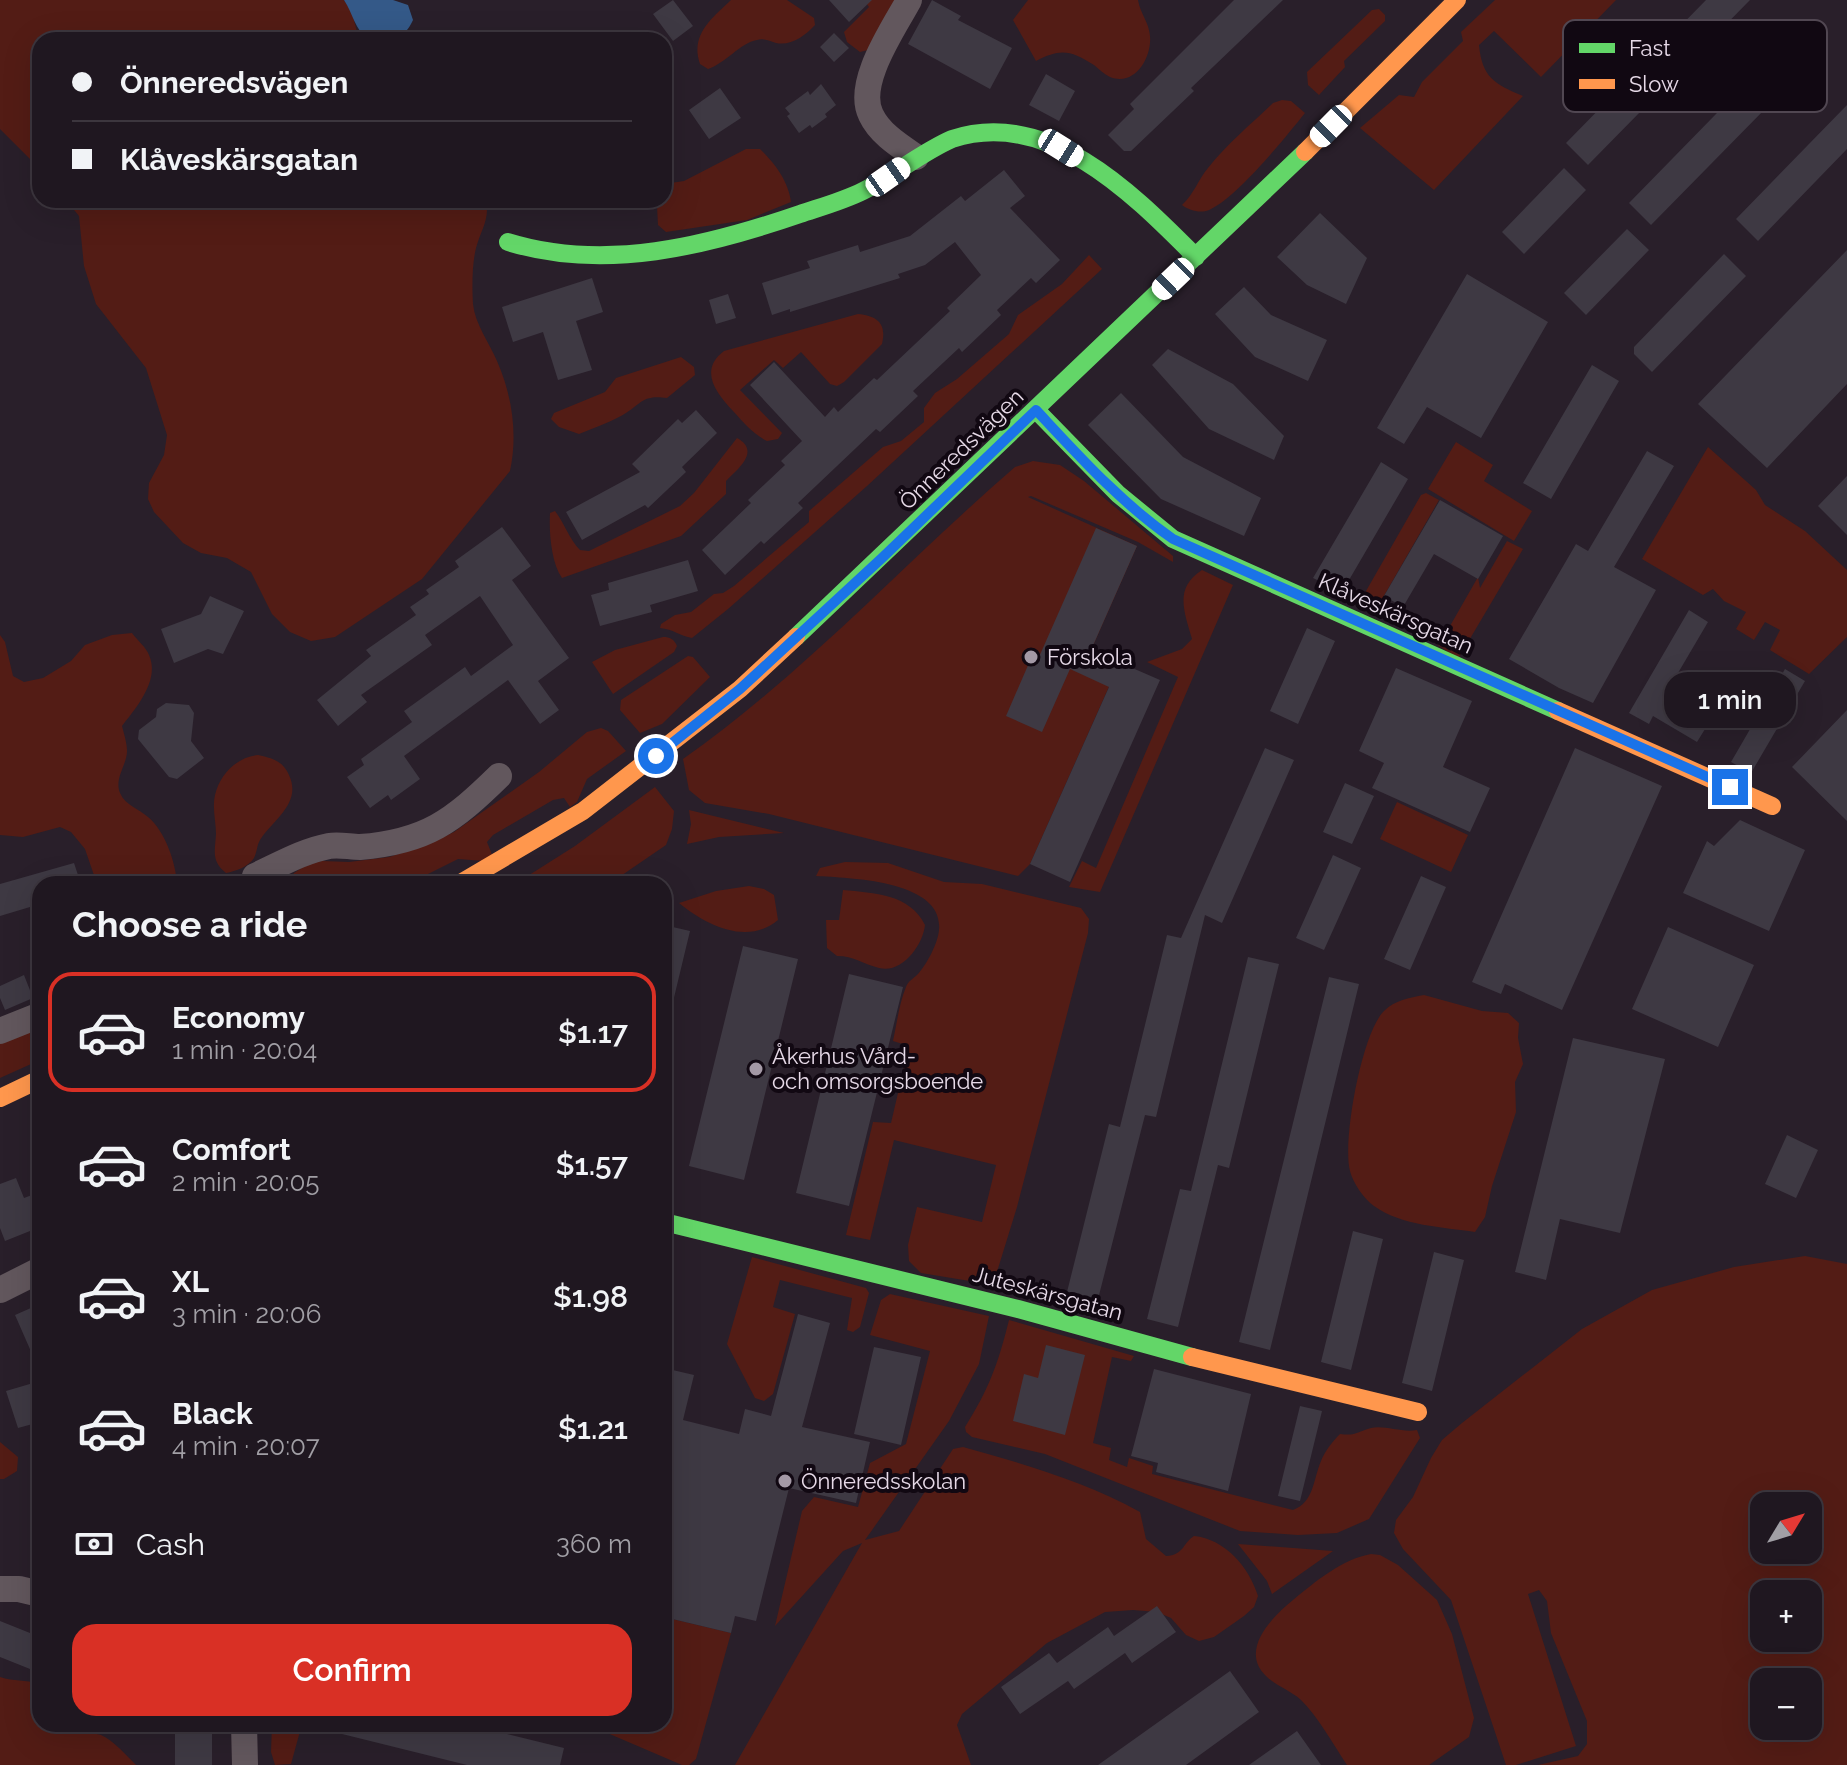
<!DOCTYPE html>
<html lang="en">
<head>
<meta charset="utf-8">
<style>
  body { margin:0; font-family:Raleway,sans-serif; background:#2c242d; color:#f1f3f6; height:100vh; display:flex; flex-direction:column; font-size:30px; white-space:nowrap }
  * { box-sizing:border-box; margin:0 }
  p { font-size:26px; color:#a19fa5 }
  .icon { flex:none; width:44px; height:44px; fill:none; stroke:currentColor; stroke-width:2; stroke-linecap:round; stroke-linejoin:round }
  .map { position:relative; flex:1; overflow:hidden }
  .details { position:absolute; left:32px; top:876px; width:640px; height:856px; display:flex; flex-direction:column; background:#1f1720; border-radius:24px; box-shadow:0 8px 32px #0002,0 0 0 2px #3c363e }
  .details>* { flex:none }
  .top-card { position:absolute; left:32px; top:32px; width:640px; height:176px; border-radius:24px; box-shadow:0 8px 32px #0002,0 0 0 2px #3c363e; display:grid; align-content:center; height:176px; padding:0 40px; background:#1f1720 }
  .needle { width:52px; rotate:52deg }
  .fabs { position:absolute; left:1750px; top:1492px; display:grid; gap:16px }
  .fabs a { display:grid; place-items:center; width:72px; height:72px; border-radius:16px; background:#1f1720; box-shadow:0 8px 32px #0002,0 0 0 2px #3c363e; font-size:40px }
  .end { position:absolute; width:36px; height:36px; margin:-18px; border:10px solid #1a73e8; background:#fff; box-shadow:0 0 0 4px #fff }
  .from { border-radius:50% }
  .bubble { position:absolute; height:56px; border-radius:24px; background:#1f1720; box-shadow:0 8px 32px #0002,0 0 0 2px #3c363e; font-size:26px; font-weight:600; line-height:56px; text-align:center }
  .car { position:absolute; width:24px; height:48px; margin:-24px -12px; border-radius:10px; box-shadow:0 0 6px 2px #0007; background:linear-gradient(#fff 24%,#345 0 40%,#fff 0 76%,#345 0 86%,#fff 0) }
  .top-card b { display:flex; align-items:center; gap:28px; height:76px; font-size:30px }
  .top-card b+b { border-top:2px solid #3c363e }
  .top-card i { width:20px; height:20px; background:#f1f3f6 }
  ul { padding:0; list-style:none }
  li { display:flex; align-items:center; gap:24px; height:120px; margin:0 16px 12px; padding:0 24px; border:4px solid transparent; border-radius:24px }
  li div { flex:1 }
  li b { display:block; font-size:30px }
  li em { font-style:normal; font-weight:600 }
  li.active { border-color:#d93025 }
  li>.icon { width:72px; height:72px; stroke-width:1.5 }
  h2 { padding:0 40px; font-size:36px; line-height:96px }
  .pay { display:flex; align-items:center; gap:20px; height:88px; padding:0 40px; font-size:30px }
  .pay p { margin-inline-start:auto }
  .cta { display:flex; gap:16px; margin-top:auto; padding:16px 40px }
  .cta a { flex:1; height:92px; border-radius:24px; background:#d93025; color:#fff; font-size:32px; font-weight:600; line-height:92px; text-align:center }
  .map>svg:first-child { display:block }
</style>
</head>
<body>
<div class="map">
<svg width="1847" height="1765" viewBox="0 0 1847 1765">
  <rect width="100%" height="100%" fill="#291f2a"/>
  <path fill="#531c15" fill-rule="evenodd" d="M0,0H344L352,12L359,40H40V169L0,129Z
    M731,0H787L814,18L815,25C805,36 791,46 776,43C769,41 764,38 757,40C740,43 726,63 708,69L700,64C690,35 711,19 731,0Z
    M864,0H901L872,49L860,52L847,42L844,32L869,7Z
    M1028,0H1138C1140,13 1149,22 1150,36C1152,57 1135,87 1110,77C1104,74 1099,69 1094,65C1071,50 1060,48 1036,61L1013,20Z
    M1495,0H1616L1541,77L1494,31L1479,45C1482,77 1494,84 1523,96L1434,190L1360,128L1399,95L1414,97L1422,82L1463,41L1461,32Z
    M1379,9L1385,15V21L1344,61L1345,67L1319,95L1308,85L1307,72L1372,10Z
    M1282,100L1291,101L1305,113C1285,138 1238,196 1211,209C1202,214 1190,211 1182,205C1194,194 1198,180 1208,168C1227,144 1251,124 1273,103Z
    M746,149H760C774,162 789,182 791,202L747,220L666,232L658,225L657,206L646,200H664V184L684,181Z
    M66,200H486C490,219 481,230 476,248C472,264 472,287 473,304C475,324 489,342 497,361C512,395 518,434 510,471L422,579L335,637L311,641L290,632L272,614L251,572L227,558L201,553L183,543L154,512L148,499L149,483L164,455L167,435L146,368L96,304L84,266L79,216Z
    M1089,255L1102,269L867,486L728,609L692,638C680,636 673,629 660,628L661,624L675,615L691,612L714,594L723,593L734,586L809,522V511L883,447L901,441L924,422V408L935,393L957,379L1009,334L1018,315L1062,284Z
    M858,314C877,316 887,323 882,344L844,382L837,386L830,384L801,352L783,368L774,360L740,390L782,433L778,439L767,441C753,434 744,423 733,411C715,392 699,370 724,351Z
    M681,357L694,367L695,375L667,398C641,394 641,405 621,416C608,423 593,428 579,434L559,427L551,419L554,413L605,392L616,378Z
    M737,438C761,451 738,469 726,481V494L681,536L562,578C551,562 549,532 550,513L555,511C565,524 569,539 580,550L589,551L680,506L694,493Z
    M1456,442L1493,465L1484,481L1532,511L1514,541L1428,489Z
    M1708,447L1756,490L1765,505L1805,531L1847,570V637L1809,674L1770,650L1780,630L1765,622L1754,640L1736,629L1746,612L1724,601L1713,589L1703,595L1642,559Z
    M1033,461L1060,465L1084,481L1173,556V562L1138,542L1031,496L1028,497L1137,546L1092,648L1120,662L1030,864L1018,876L769,814L705,803L689,790L683,759C804,674 904,563 1015,467Z
    M1426,493L1439,500L1381,601L1404,614L1398,624L1358,605L1421,495Z
    M1507,541L1523,549L1458,659L1418,631L1428,624L1446,633L1478,577L1480,588Z
    M1202,570L1233,585L1100,892L1069,887L1082,861L1096,868L1178,677L1147,662L1182,649L1192,639C1184,611 1174,588 1202,570Z
    M132,633C137,640 146,647 149,655C160,680 137,707 122,726C124,734 127,743 127,751C127,765 114,778 120,793C125,805 139,809 148,817C165,831 176,863 177,884H97L85,849L71,832L60,827L23,837L0,835V635L5,642L13,676L24,682L43,678L71,661L85,645L112,635Z
    M663,637C670,637 674,639 677,646L674,652L613,694L592,662L615,650Z
    M688,656L693,657L710,677L662,724L640,733L620,710L621,700Z
    M601,728L608,731L626,751L587,779L577,802L570,807L564,798L553,800L493,835L487,842L493,857L484,861L458,859L408,884H287L294,873L308,864L322,861L349,862L389,857L424,846L454,832L539,772L587,732Z
    M258,755C272,758 283,761 289,775C302,803 274,819 260,840C257,845 257,852 254,858C248,867 236,871 226,873C211,861 215,851 216,834C216,821 212,808 215,795C220,774 237,757 258,755Z
    M655,787L674,811L672,829L666,845L609,884H515L575,846Z
    M1397,802L1468,835L1451,872L1380,839Z
    M689,810L784,833L719,837L687,844L691,824Z
    M845,862L888,863L944,882L982,884L1081,908L1089,919L1088,933L1017,1207L996,1275L982,1283L921,1273L909,1261L908,1245L917,1207L982,1222L996,1165L894,1140L870,1240L846,1235L873,1122L891,1123L909,1046L893,1041C897,1023 899,1004 906,987C908,981 913,979 918,974C927,964 938,943 939,930C944,880 849,878 816,876L820,868Z
    M749,886L764,889L774,895L778,920C747,946 706,925 679,903L716,891Z
    M843,890C874,893 910,894 925,925C923,945 902,974 879,968C863,964 854,956 837,956L827,948L826,920H839Z
    M1424,995L1482,1011L1508,1013L1519,1023L1518,1038L1523,1064L1515,1082L1516,1112L1492,1186L1485,1217L1475,1232C1443,1227 1402,1226 1374,1206C1364,1199 1353,1183 1350,1171C1342,1141 1362,1032 1384,1011C1395,1000 1409,998 1424,995Z
    M40,1027V1060L0,1078V1043Z
    M1805,1256L1847,1264V1765H1538L1578,1756L1587,1744V1721L1551,1633L1547,1601L1539,1590L1528,1594L1576,1746L1516,1765H1506L1451,1600L1403,1549L1394,1533L1396,1520L1413,1497L1431,1458L1442,1440L1462,1423L1582,1329L1652,1290L1734,1267ZM1808,1506V1550H1764V1506ZM1764,1594H1808V1638H1764ZM1764,1682H1808V1726H1764Z
    M752,1257L866,1288L869,1293L860,1327L853,1332L847,1330L852,1298L780,1280L773,1307L795,1314L773,1394L764,1401L755,1398L727,1344Z
    M890,1294L989,1316L979,1364L949,1421L865,1540L899,1531L953,1449L963,1447C1024,1464 1084,1481 1140,1512L1146,1539L1166,1556C1184,1555 1182,1544 1194,1536C1225,1539 1249,1567 1258,1596L1254,1607L1244,1616L1214,1637L1199,1641L1186,1635L1171,1618L1157,1612L1133,1610L1105,1612L1047,1643L962,1714L957,1725L971,1765H735L862,1543L843,1551L775,1626L802,1511L814,1497L858,1507L870,1463L906,1444L930,1351L870,1335L881,1300Z
    M1009,1320L1134,1356L1131,1361L1112,1357L1093,1443L1111,1448L1109,1460L1127,1467L1129,1458L1153,1466L1152,1474L1293,1510C1314,1502 1313,1480 1321,1461C1325,1451 1332,1442 1340,1434C1357,1436 1356,1432 1371,1428C1385,1425 1402,1433 1417,1430L1420,1438L1369,1519L1337,1533L1298,1535L1240,1531L1045,1454L972,1437L966,1432L965,1427C989,1389 998,1364 1009,1320Z
    M0,1442L18,1457L17,1471L4,1479H0Z
    M1238,1544L1333,1551L1272,1594L1267,1581Z
    M1371,1554L1380,1555L1398,1565L1437,1600L1452,1634L1474,1718L1469,1737L1429,1765H1347C1333,1744 1319,1718 1301,1700C1290,1690 1276,1686 1266,1676C1239,1650 1272,1617 1293,1600C1315,1582 1342,1559 1371,1554Z
    M664,1617L731,1633L696,1759L689,1765H682L605,1732L579,1724H664Z
    M0,1677C14,1682 25,1679 39,1684L40,1724H59C70,1741 85,1729 101,1735C114,1741 126,1755 136,1765H0Z
    M272,1724H302L291,1764L275,1765L271,1752Z"/>
  <path fill="#345988" d="M344,0H393L408,5L413,20C403,42 390,40 368,40C355,29 353,14 344,0Z"/>
  <path fill="#3e3943" d="M673,0L693,26L673,41L653,14Z
    M829,0H872L849,22Z
    M932,0L961,16L958,20L1012,48L990,89L908,44Z
    M1234,0H1283L1191,88L1194,91L1131,151H1124L1108,135L1134,109L1130,104Z
    M1706,0H1750L1588,165L1566,143Z
    M1797,31L1820,53L1651,225L1629,203Z
    M834,33L849,48L834,62L820,47Z
    M1046,74L1075,91L1059,121L1029,105Z
    M821,84L836,105L825,114L827,117L812,128L810,125L799,133L787,116L790,114L785,108L808,91L810,95Z
    M720,88L741,118L709,139L689,110Z
    M1847,105V149L1758,241L1736,219Z
    M1564,168L1586,190L1524,254L1502,232Z
    M1004,170L1025,196L1010,208L1060,260L1036,283L1031,278L997,310L1001,315L962,352L959,348L913,391L918,396L880,432L876,429L798,503L803,508L764,544L761,541L725,575L702,550L751,503L748,500L785,465L781,461L802,441L750,385L774,362L825,417L834,407L838,412L874,378L877,380L950,311L947,308L981,275L955,242L925,265L898,274L900,278L790,312V309L772,315L762,283L810,268L807,261L858,245L860,252L910,236L961,196L965,201Z
    M1320,213L1367,258L1346,304L1307,285L1277,257Z
    M1627,229L1649,250L1586,315L1564,293Z
    M1847,250V384L1767,468L1698,404Z
    M1724,254L1746,276L1652,372L1634,354V347Z
    M1467,274L1548,322L1481,438L1427,407L1404,444L1377,428Z
    M592,278L603,312L576,321L592,370L558,380L543,332L513,342L502,307Z
    M1244,287L1271,315L1327,340L1308,381L1255,357L1215,314Z
    M728,294L736,318L716,324L709,300Z
    M1168,349L1233,384L1284,436L1274,460L1209,429L1152,365Z
    M1592,365L1619,381L1551,499L1523,483Z
    M1121,393L1183,457L1261,498L1244,536L1161,499L1088,425Z
    M696,410L717,433L682,467L686,472L648,508L645,505L582,540L566,512L640,472L632,464L678,419L682,423Z
    M1647,451L1674,466L1614,567L1656,590L1593,703L1559,688L1509,659L1576,544L1588,551Z
    M1381,462L1408,479L1342,592L1313,578Z
    M1847,476V535L1818,506Z
    M1440,500L1503,536L1478,579L1434,554L1403,607L1384,596Z
    M502,527L531,566L512,580L569,658L538,681L559,710L540,724L508,680L404,756L420,779L391,800L388,795L370,808L347,777L364,765L361,759L412,722L404,711L465,667L471,676L513,645L480,596L425,635L432,645L361,695L367,702L338,726L317,700L371,656L366,650L416,615L410,607L429,594L426,590L459,567L455,561Z
    M1096,528L1137,546L1091,650L1160,680L1070,882L1030,864L1109,687L1070,669L1042,732L1006,716L1029,663L1035,666Z
    M688,560L698,591L650,605L652,612L600,626L591,595L609,590L608,583Z
    M210,596L244,611L223,654L208,649L174,663L161,629L201,614Z
    M1689,610L1708,622L1678,673L1723,700L1697,742L1653,716L1649,724L1629,713Z
    M1307,628L1335,641L1298,724L1270,711Z
    M1396,668L1472,701L1443,767L1490,788L1470,832L1372,788L1384,763L1359,751Z
    M1785,669L1805,681L1751,773L1731,762Z
    M166,703L189,705L194,713L191,741L204,758L177,779L169,777L138,739L139,730L156,717L157,709Z
    M1847,710V821L1792,767Z
    M1265,748L1294,760L1222,923L1205,915L1156,1117L1145,1115L1096,1307L1065,1300L1109,1124L1120,1127L1167,935L1181,938Z
    M1575,748L1662,786L1562,1010L1505,984L1501,994L1472,982Z
    M1345,783L1374,796L1352,844L1323,832Z
    M1740,820L1805,850L1769,931L1683,893L1707,841L1714,846Z
    M1333,855L1361,868L1324,950L1296,938Z
    M74,863L81,884H40V904L0,916V884Z
    M1421,876L1446,887L1410,970L1384,959Z
    M664,925L690,931L671,1010H664Z
    M1668,927L1754,965L1718,1047L1632,1009Z
    M743,946L798,959L744,1180L689,1166Z
    M1248,957L1279,964L1229,1168L1218,1165L1178,1327L1147,1319L1180,1189L1191,1191Z
    M849,974L903,987L849,1206L796,1193Z
    M24,975L33,998L5,1010L0,998V986Z
    M1329,977L1359,984L1270,1350L1239,1342Z
    M1573,1038L1665,1059L1620,1233L1560,1219L1546,1280L1515,1272Z
    M1787,1135L1818,1150L1796,1198L1765,1184Z
    M16,1178L24,1198L40,1192V1227L5,1241L0,1228V1184Z
    M1353,1231L1383,1239L1351,1370L1321,1362Z
    M1434,1252L1464,1260L1432,1391L1402,1383Z
    M40,1304V1372L15,1315Z
    M798,1314L830,1323L802,1427L870,1442L856,1503L789,1488L756,1621L735,1616L731,1633L664,1617V1368L694,1375L683,1420L739,1434L745,1409L771,1416Z
    M1046,1345L1085,1355L1065,1435L1013,1421L1024,1374L1038,1378Z
    M874,1347L921,1357L901,1445L854,1434Z
    M1154,1369L1251,1394L1228,1491L1156,1472L1158,1463L1131,1456Z
    M40,1381V1422L18,1428L6,1391Z
    M1300,1406L1322,1411L1300,1501L1278,1496Z
    M1157,1606L1176,1632L1132,1663L1125,1653L1074,1689L1068,1681L1020,1714L1001,1687L1049,1653L1057,1663L1108,1627L1114,1636Z
    M0,1621L40,1637V1673L0,1657Z
    M1230,1671L1259,1712L1186,1765H1098Z
    M331,1724H467L564,1748L560,1765H467L330,1731Z
    M1297,1731L1321,1765H1249Z
    M175,1733H212V1765H175Z"/>
  <g fill="none" stroke-linecap="round" stroke-linejoin="round">
    <path stroke="#62575d" stroke-width="26" d="M909,0C894,28 855,83 871,115C880,134 900,146 916,157
      M255,876C279,865 303,851 329,846C339,844 350,847 360,847C426,842 453,821 499,776
      M0,1031L40,1015
      M0,1290L40,1270
      M0,1589H19L40,1594
      M244,1724L245,1765"/>
    <path stroke="#63d668" stroke-width="18" d="M508,242C605,272 707,246 800,214C821,207 843,201 863,191C894,176 920,153 952,139C1049,107 1134,195 1196,257
      M1036,410L1118,494L1173,539L1558,711
      M796,637L1305,152
      M664,1222L1018,1309L1192,1357"/>
    <path stroke="#ff974d" stroke-width="18" d="M1305,152L1457,0
      M1558,711L1772,806
      M459,884L583,811L740,689L796,637
      M0,1098L40,1079
      M1192,1357L1418,1412"/>
  </g>
  <g fill="none" stroke-linecap="round" stroke-linejoin="round">
    <path stroke="#1a73e8" stroke-width="10" d="M656,756L740,689L882,558L1036,410C1079,456 1121,503 1173,539L1730,787"/>
  </g>
  <g fill="#a499a6" stroke="#110812" stroke-width="3">
    <circle cx="1031" cy="657" r="8"/>
    <circle cx="756" cy="1069" r="8"/>
    <circle cx="785" cy="1481" r="8"/>
  </g>
  <g text-anchor="middle" stroke-width="8" stroke-linejoin="round" paint-order="stroke">
    <g font-size="22" fill="#e7dae8" stroke="#110812">
      <text transform="translate(961 449) rotate(-44)" y="8">Önneredsvägen</text>
      <text transform="translate(1396 613) rotate(24)" y="8">Klåveskärsgatan</text>
      <text transform="translate(1048 1293) rotate(15)" y="8">Juteskärsgatan</text>
    </g>
    <g font-size="22" fill="#e7dae8" stroke="#110812" text-anchor="start">
      <text x="1047" y="665">Förskola</text>
      <text x="772" y="1064">Åkerhus Vård-<tspan x="772" dy="25">och omsorgsboende</tspan></text>
      <text x="801" y="1489">Önneredsskolan</text>
    </g>
  </g>
  <rect x="1563" y="20" width="264" height="92" rx="12" fill="#110812" stroke="#514752" stroke-width="2"/>
  <rect x="1579" y="43" width="36" height="10" fill="#63d668"/>
  <rect x="1579" y="79" width="36" height="10" fill="#ff974d"/>
  <g font-size="22" fill="#e7dae8">
    <text x="1629" y="56">Fast</text>
    <text x="1629" y="92">Slow</text>
  </g>
</svg>
<div class="fabs">
<a><svg class="needle" viewBox="-14 -14 28 28"><path d="M0-13l5 13h-10z" fill="#e53935"/><path d="M0 13l5-13h-10z" fill="#a19fa5"/></svg></a>
<a>+</a>
<a>−</a>
</div>
<i class="end from" style="left:656px;top:756px"></i>
<i class="end" style="left:1730px;top:787px"></i>
<div class="bubble" style="left:1664px;top:672px;width:132px">1 min</div>
<i class="car" style="left:1331px;top:126px;rotate:225deg"></i>
<i class="car" style="left:1061px;top:148px;rotate:122deg"></i>
<i class="car" style="left:888px;top:177px;rotate:55deg"></i>
<i class="car" style="left:1173px;top:279px;rotate:226deg"></i>
<div class="top-card">
<b><i class="from"></i>Önneredsvägen</b>
<b><i></i>Klåveskärsgatan</b>
</div>
<section class="details">
<h2>Choose a ride</h2>
<ul>
<li class="active"><svg class="icon" aria-label="car" viewBox="0 0 24 24"><path d="M5 17H2v-5l4-1 3-4h7l3 4 3 1v5h-3M9 17h6M6 11h13"/><circle cx="7" cy="17" r="2"/><circle cx="17" cy="17" r="2"/></svg><div><b>Economy</b><p>1 min · 20:04</p></div><em>$1.17</em></li>
<li><svg class="icon" aria-label="car" viewBox="0 0 24 24"><path d="M5 17H2v-5l4-1 3-4h7l3 4 3 1v5h-3M9 17h6M6 11h13"/><circle cx="7" cy="17" r="2"/><circle cx="17" cy="17" r="2"/></svg><div><b>Comfort</b><p>2 min · 20:05</p></div><em>$1.57</em></li>
<li><svg class="icon" aria-label="car" viewBox="0 0 24 24"><path d="M5 17H2v-5l4-1 3-4h7l3 4 3 1v5h-3M9 17h6M6 11h13"/><circle cx="7" cy="17" r="2"/><circle cx="17" cy="17" r="2"/></svg><div><b>XL</b><p>3 min · 20:06</p></div><em>$1.98</em></li>
<li><svg class="icon" aria-label="car" viewBox="0 0 24 24"><path d="M5 17H2v-5l4-1 3-4h7l3 4 3 1v5h-3M9 17h6M6 11h13"/><circle cx="7" cy="17" r="2"/><circle cx="17" cy="17" r="2"/></svg><div><b>Black</b><p>4 min · 20:07</p></div><em>$1.21</em></li>
</ul>
<div class="pay"><svg class="icon" aria-label="cash" viewBox="0 0 24 24"><path d="M3 7h18v10H3z"/><circle cx="12" cy="12" r="2"/></svg>Cash<p>360 m</p></div>
<div class="cta"><a>Confirm</a></div>
</section>
</div>
</body>
</html>
